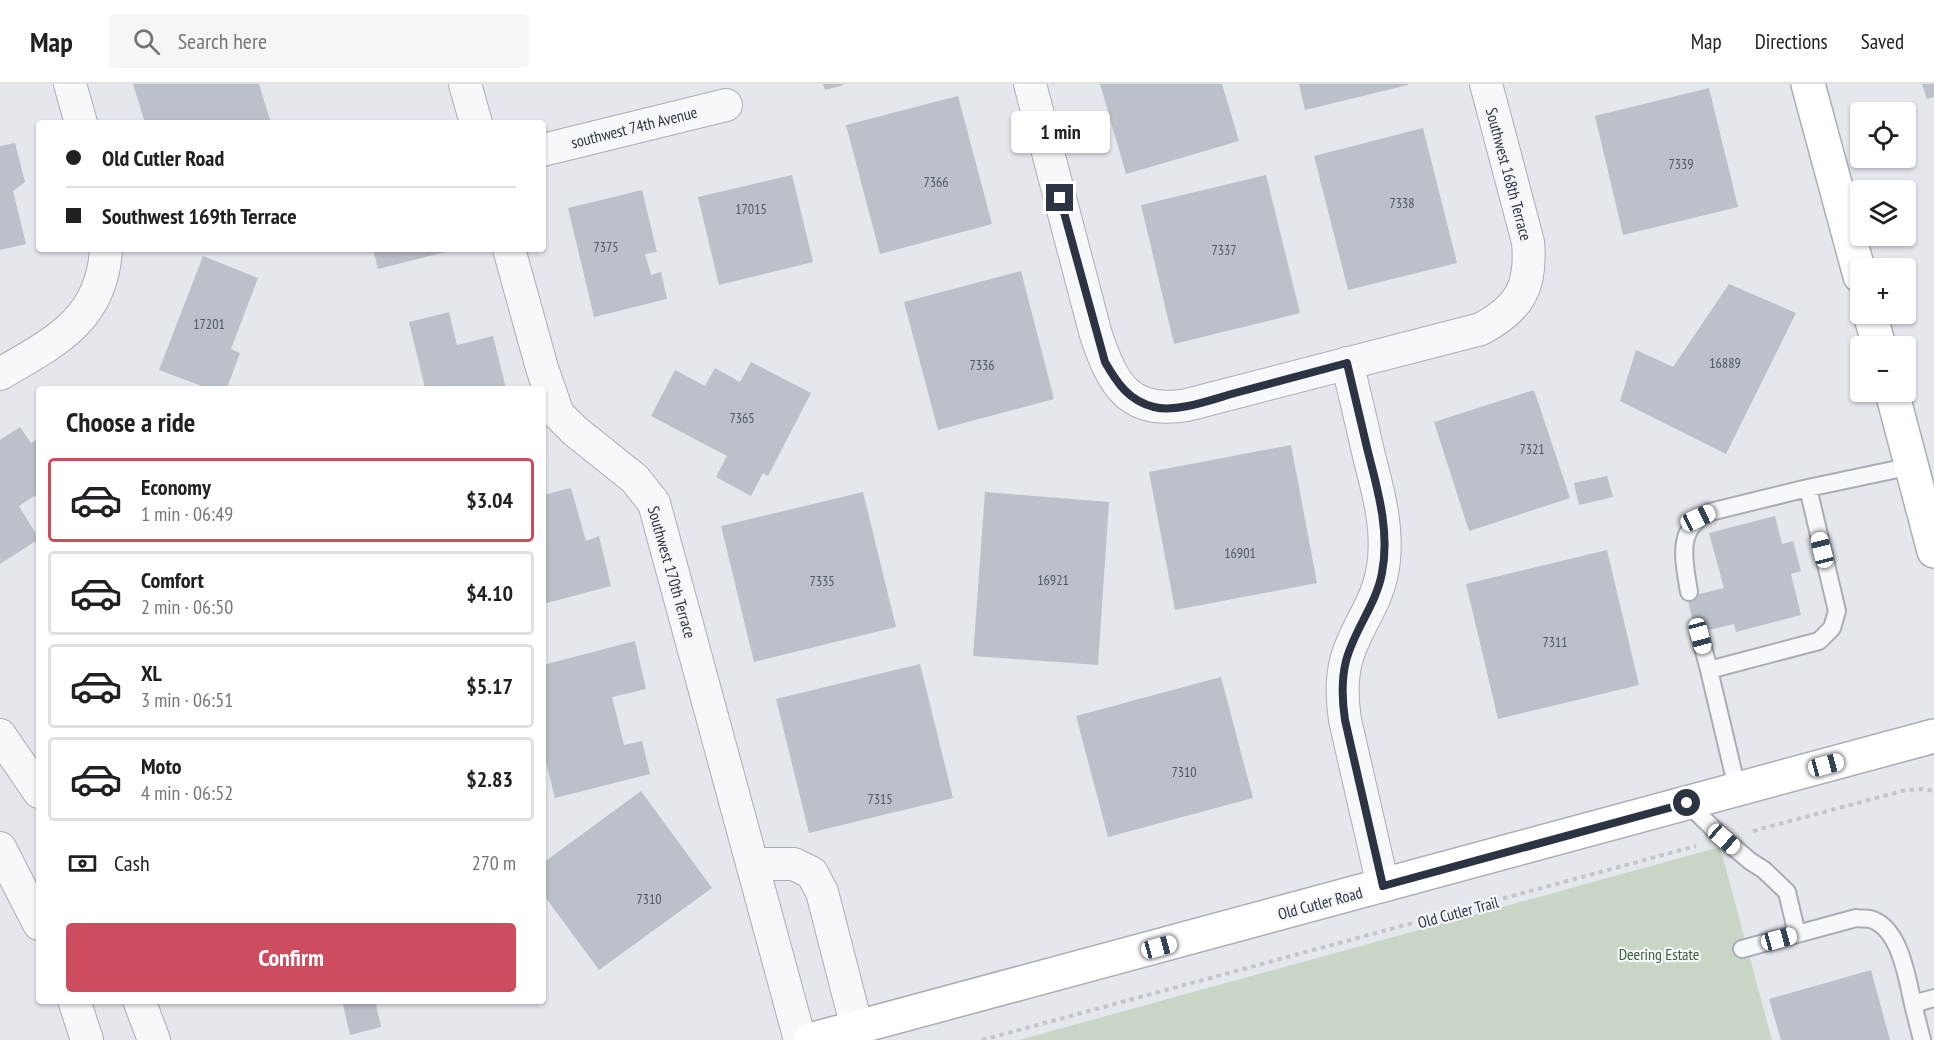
<!DOCTYPE html>
<html lang="en">
<head>
<meta charset="utf-8">
<style>
  body { margin:0; font-family:"PT Sans Narrow",sans-serif; background:#f6f6f6; color:#202124; height:100vh; display:flex; flex-direction:column; font-size:22px; white-space:nowrap }
  * { box-sizing:border-box; margin:0 }
  p { font-size:20px; color:#757577 }
  .icon { flex:none; width:33px; height:33px; fill:none; stroke:currentColor; stroke-width:2; stroke-linecap:round; stroke-linejoin:round }
  .map { position:relative; flex:1; overflow:hidden }
  .panel { position:absolute; left:36px; top:302px; width:510px; height:618px; display:flex; flex-direction:column; background:#fff; border-radius:6px; box-shadow:0 2px 4px #0004 }
  .panel>* { flex:none }
  .guide { position:absolute; left:36px; top:36px; width:510px; height:132px; border-radius:6px; box-shadow:0 2px 4px #0004; display:grid; align-content:center; height:132px; padding:0 30px; background:#fff }
  .buttons { position:absolute; left:1850px; top:18px; display:grid; gap:12px }
  .buttons a { display:grid; place-items:center; width:66px; height:66px; border-radius:6px; background:#fff; box-shadow:0 2px 4px #0004; font-size:30px }
  .end { position:absolute; width:27px; height:27px; margin:-14px; border:8px solid #2c3444; background:#fff; box-shadow:0 0 0 3px #fff }
  .from { border-radius:50% }
  .bubble { position:absolute; height:42px; border-radius:6px; background:#fff; box-shadow:0 2px 4px #0004; font-size:20px; font-weight:800; line-height:42px; text-align:center }
  .car { position:absolute; width:18px; height:36px; margin:-18px -9px; border-radius:8px; box-shadow:0 0 4px 2px #0007; background:linear-gradient(#fff 24%,#345 0 40%,#fff 0 76%,#345 0 86%,#fff 0) }
  .guide b { display:flex; align-items:center; gap:21px; height:57px; font-size:22px }
  .guide b+b { border-top:2px solid #e0e0e0 }
  .guide i { width:15px; height:15px; background:#202124 }
  ul { padding:0; list-style:none }
  li { display:flex; align-items:center; gap:18px; height:84px; margin:0 12px 9px; padding:0 18px; border:3px solid #e0e0e0; border-radius:6px }
  li div { flex:1 }
  li b { display:block; font-size:22px }
  li em { font-style:normal; font-weight:800 }
  li.on { border-color:#cd4d5f }
  li>.icon { width:54px; height:54px; stroke-width:1.5 }
  h2 { padding:0 30px; font-size:27px; line-height:72px }
  .pay { display:flex; align-items:center; gap:15px; height:66px; padding:0 30px; font-size:22px }
  .pay p { margin-inline-start:auto }
  .cta { display:flex; gap:12px; margin-top:auto; padding:12px 30px }
  .cta a { flex:1; height:69px; border-radius:6px; background:#cd4d5f; color:#fff; font-size:24px; font-weight:800; line-height:69px; text-align:center }
  header { display:flex; align-items:center; gap:36px; box-sizing:border-box; height:84px; padding:0 30px; background:#fff; border-bottom:2px solid #e0e0e0 }
  header strong { font-size:28px }
  nav { display:flex; gap:33px; margin-inline-start:auto; font-size:21px }
  .search { width:420px; height:54px; background:#f6f6f6; display:flex; align-items:center; gap:15px; box-sizing:border-box; padding:0 21px; border-radius:6px; color:#757577; font-size:22px }
  .map>svg:first-child { display:block }
</style>
</head>
<body>
<header>
<strong>Map</strong>
<div class="search"><svg class="icon" aria-label="search" viewBox="0 0 24 24"><circle cx="10" cy="10" r="6"/><path d="M15 15l6 6"/></svg>Search here</div>
<nav><a>Map</a><a>Directions</a><a>Saved</a></nav>
</header>
<div class="map">
<svg width="1934" height="956" viewBox="0 0 1934 956">
  <rect width="100%" height="100%" fill="#e4e7ec"/>
  <path fill="#c9d5c5" d="M1720,763L1772,956H1019Z"/>
  <path fill="#bbc0c9" d="M133,0H259L271,39H145Z
    M823,0H843L844,1L825,6Z
    M1100,0H1222L1239,57L1126,90Z
    M1299,0H1408V1L1305,26Z
    M1922,0H1934V13L1927,15Z
    M1709,4L1738,123L1623,151L1595,32Z
    M958,12L992,140L880,170L846,41Z
    M1423,44L1457,179L1348,206L1314,72Z
    M15,59L25,98L13,107L26,160L0,166V62Z
    M792,91L813,178L719,201L698,113Z
    M1266,91L1300,229L1174,260L1141,121Z
    M642,106L657,168L645,170L651,191L661,188L667,215L594,233L568,124Z
    M373,165H452L453,166L378,185Z
    M203,172L258,194L231,265L240,269L227,304H207L159,286Z
    M1021,187L1054,315L938,346L904,218Z
    M1729,200L1796,229L1726,370L1620,317L1636,266L1673,283Z
    M449,228L457,261L493,252L506,304H425L409,238Z
    M751,278L811,309L768,392L763,389L751,412L716,393L727,372L651,332L675,286L705,302L715,284L740,298Z
    M1534,306L1570,414L1469,447L1434,338Z
    M20,343L31,359L39,354V409L19,422L39,455L0,480V356Z
    M1291,361L1317,499L1175,526L1149,388Z
    M1607,392L1613,413L1579,421L1574,399Z
    M571,404L586,457L599,452L611,502L543,520V411Z
    M863,408L896,543L754,578L721,442Z
    M985,408L1109,418L1098,581L973,572Z
    M1775,432L1782,460L1793,457L1801,487L1791,490L1801,531L1736,548L1734,540L1696,549L1687,513L1724,504L1709,449Z
    M1607,466L1639,601L1498,635L1466,500Z
    M635,557L646,605L612,613L624,661L642,657L650,690L555,714L543,666V581Z
    M920,580L953,714L809,749L776,615Z
    M1221,593L1253,714L1108,753L1076,632Z
    M641,707L712,804L599,886L543,810V779Z
    M1871,886L1890,956H1781L1769,915Z
    M342,916H375L381,943L350,951Z"/>
  <g fill="none" stroke-linecap="round" stroke-linejoin="round">
    <defs>
      <path id="lane" d="M1689,508C1684,476 1675,444 1710,428L1808,404
        M1700,552L1709,586
        M1737,704L1709,586L1819,557L1832,544L1837,527L1808,404L1912,382
        M1687,719L1724,755L1750,777L1764,786L1787,808L1797,850
        M1742,865L1856,834C1860,835 1866,834 1870,835C1900,843 1907,894 1913,920
        M1922,956L1913,920L1934,914"/>
      <path id="street" d="M70,0L81,39
        M465,0L476,39
        M1030,0L1096,251C1113,301 1129,331 1187,321L1481,245C1520,224 1532,203 1528,158L1486,0
        M543,66L726,21
        M509,165L542,284L558,330L575,347L635,395L654,419L800,956
        M1347,279C1355,310 1362,341 1369,372C1379,410 1390,450 1382,489C1376,521 1354,546 1346,577C1341,597 1342,616 1345,636L1383,802
        M0,290C55,258 102,236 106,165
        M0,651L39,708
        M0,764L39,840
        M752,780H794L812,789L822,808L857,944
        M74,916L87,956
        M139,916L154,956"/>
      <path id="secondary" d="M1808,0L1860,192
        M1870,230L1879,262
        M1892,308L1934,467
        M810,956L1934,652"/>
    </defs>
    <use href="#lane" stroke="#a9aeb6" stroke-width="20"/>
    <use href="#street" stroke="#a9aeb6" stroke-width="34"/>
    <use href="#secondary" stroke="#a9aeb6" stroke-width="36"/>
    <path stroke="#c2c5cb" stroke-width="4" stroke-dasharray="4.5 4.5" stroke-linecap="butt" d="M1753,747L1906,706L1924,705L1934,707
      M982,956L1696,762"/>
    <use href="#lane" stroke="#f7f8fa" stroke-width="16"/>
    <use href="#street" stroke="#f7f8fa" stroke-width="32"/>
    <use href="#secondary" stroke="#fff" stroke-width="33"/>
  </g>
  <g fill="none" stroke-linecap="round" stroke-linejoin="round">
    <path stroke="#2c3444" stroke-width="8" d="M1060,114L1105,278C1117,299 1129,317 1154,323C1177,329 1213,315 1235,309C1273,299 1310,289 1347,279C1354,309 1361,338 1368,368C1378,407 1390,448 1382,489C1376,521 1354,546 1346,577C1341,597 1342,616 1345,636L1383,802L1687,719"/>
  </g>
  <g text-anchor="middle" stroke-width="4.5" stroke-linejoin="round" paint-order="stroke">
    <g font-size="14" fill="#505765">
      <text x="1681" y="85">7339</text>
      <text x="936" y="103">7366</text>
      <text x="1402" y="124">7338</text>
      <text x="751" y="130">17015</text>
      <text x="606" y="168">7375</text>
      <text x="1224" y="171">7337</text>
      <text x="209" y="245">17201</text>
      <text x="1725" y="284">16889</text>
      <text x="982" y="286">7336</text>
      <text x="742" y="339">7365</text>
      <text x="1532" y="370">7321</text>
      <text x="1240" y="474">16901</text>
      <text x="1053" y="501">16921</text>
      <text x="822" y="502">7335</text>
      <text x="1555" y="563">7311</text>
      <text x="1184" y="693">7310</text>
      <text x="880" y="720">7315</text>
      <text x="649" y="820">7310</text>
    </g>
    <g font-size="16" fill="#2c3444" stroke="#f4f6f9">
      <text transform="translate(634 43) rotate(-14)" y="6">southwest 74th Avenue</text>
      <text transform="translate(1509 90) rotate(75)" y="6">Southwest 168th Terrace</text>
      <text transform="translate(672 488) rotate(74)" y="6">Southwest 170th Terrace</text>
      <text transform="translate(1320 819) rotate(-15)" y="6">Old Cutler Road</text>
      <text transform="translate(1458 828) rotate(-15)" y="6">Old Cutler Trail</text>
    </g>
    <g font-size="16" fill="#406039" stroke="#f4f6f9">
      <text x="1659" y="876">Deering Estate</text>
    </g>
  </g>
</svg>
<div class="buttons">
<a><svg class="icon" aria-label="locate" viewBox="0 0 24 24"><circle cx="12" cy="12" r="6"/><path d="M12 2v4M12 18v4M2 12h4M18 12h4"/></svg></a>
<a><svg class="icon" aria-label="layers" viewBox="0 0 24 24"><path d="M12 4l9 5-9 5-9-5zM3 14l9 5 9-5"/></svg></a>
<a>+</a>
<a>−</a>
</div>
<i class="end from" style="left:1687px;top:719px"></i>
<i class="end" style="left:1060px;top:114px"></i>
<div class="bubble" style="left:1011px;top:27px;width:99px">1 min</div>
<i class="car" style="left:1698px;top:434px;rotate:65deg"></i>
<i class="car" style="left:1822px;top:466px;rotate:346deg"></i>
<i class="car" style="left:1700px;top:552px;rotate:165deg"></i>
<i class="car" style="left:1826px;top:681px;rotate:75deg"></i>
<i class="car" style="left:1724px;top:755px;rotate:131deg"></i>
<i class="car" style="left:1779px;top:855px;rotate:75deg"></i>
<i class="car" style="left:1159px;top:863px;rotate:75deg"></i>
<div class="guide">
<b><i class="from"></i>Old Cutler Road</b>
<b><i></i>Southwest 169th Terrace</b>
</div>
<section class="panel">
<h2>Choose a ride</h2>
<ul>
<li class="on"><svg class="icon" aria-label="car" viewBox="0 0 24 24"><path d="M5 17H2v-5l4-1 3-4h7l3 4 3 1v5h-3M9 17h6M6 11h13"/><circle cx="7" cy="17" r="2"/><circle cx="17" cy="17" r="2"/></svg><div><b>Economy</b><p>1 min · 06:49</p></div><em>$3.04</em></li>
<li><svg class="icon" aria-label="car" viewBox="0 0 24 24"><path d="M5 17H2v-5l4-1 3-4h7l3 4 3 1v5h-3M9 17h6M6 11h13"/><circle cx="7" cy="17" r="2"/><circle cx="17" cy="17" r="2"/></svg><div><b>Comfort</b><p>2 min · 06:50</p></div><em>$4.10</em></li>
<li><svg class="icon" aria-label="car" viewBox="0 0 24 24"><path d="M5 17H2v-5l4-1 3-4h7l3 4 3 1v5h-3M9 17h6M6 11h13"/><circle cx="7" cy="17" r="2"/><circle cx="17" cy="17" r="2"/></svg><div><b>XL</b><p>3 min · 06:51</p></div><em>$5.17</em></li>
<li><svg class="icon" aria-label="car" viewBox="0 0 24 24"><path d="M5 17H2v-5l4-1 3-4h7l3 4 3 1v5h-3M9 17h6M6 11h13"/><circle cx="7" cy="17" r="2"/><circle cx="17" cy="17" r="2"/></svg><div><b>Moto</b><p>4 min · 06:52</p></div><em>$2.83</em></li>
</ul>
<div class="pay"><svg class="icon" aria-label="cash" viewBox="0 0 24 24"><path d="M3 7h18v10H3z"/><circle cx="12" cy="12" r="2"/></svg>Cash<p>270 m</p></div>
<div class="cta"><a>Confirm</a></div>
</section>
</div>
</body>
</html>
